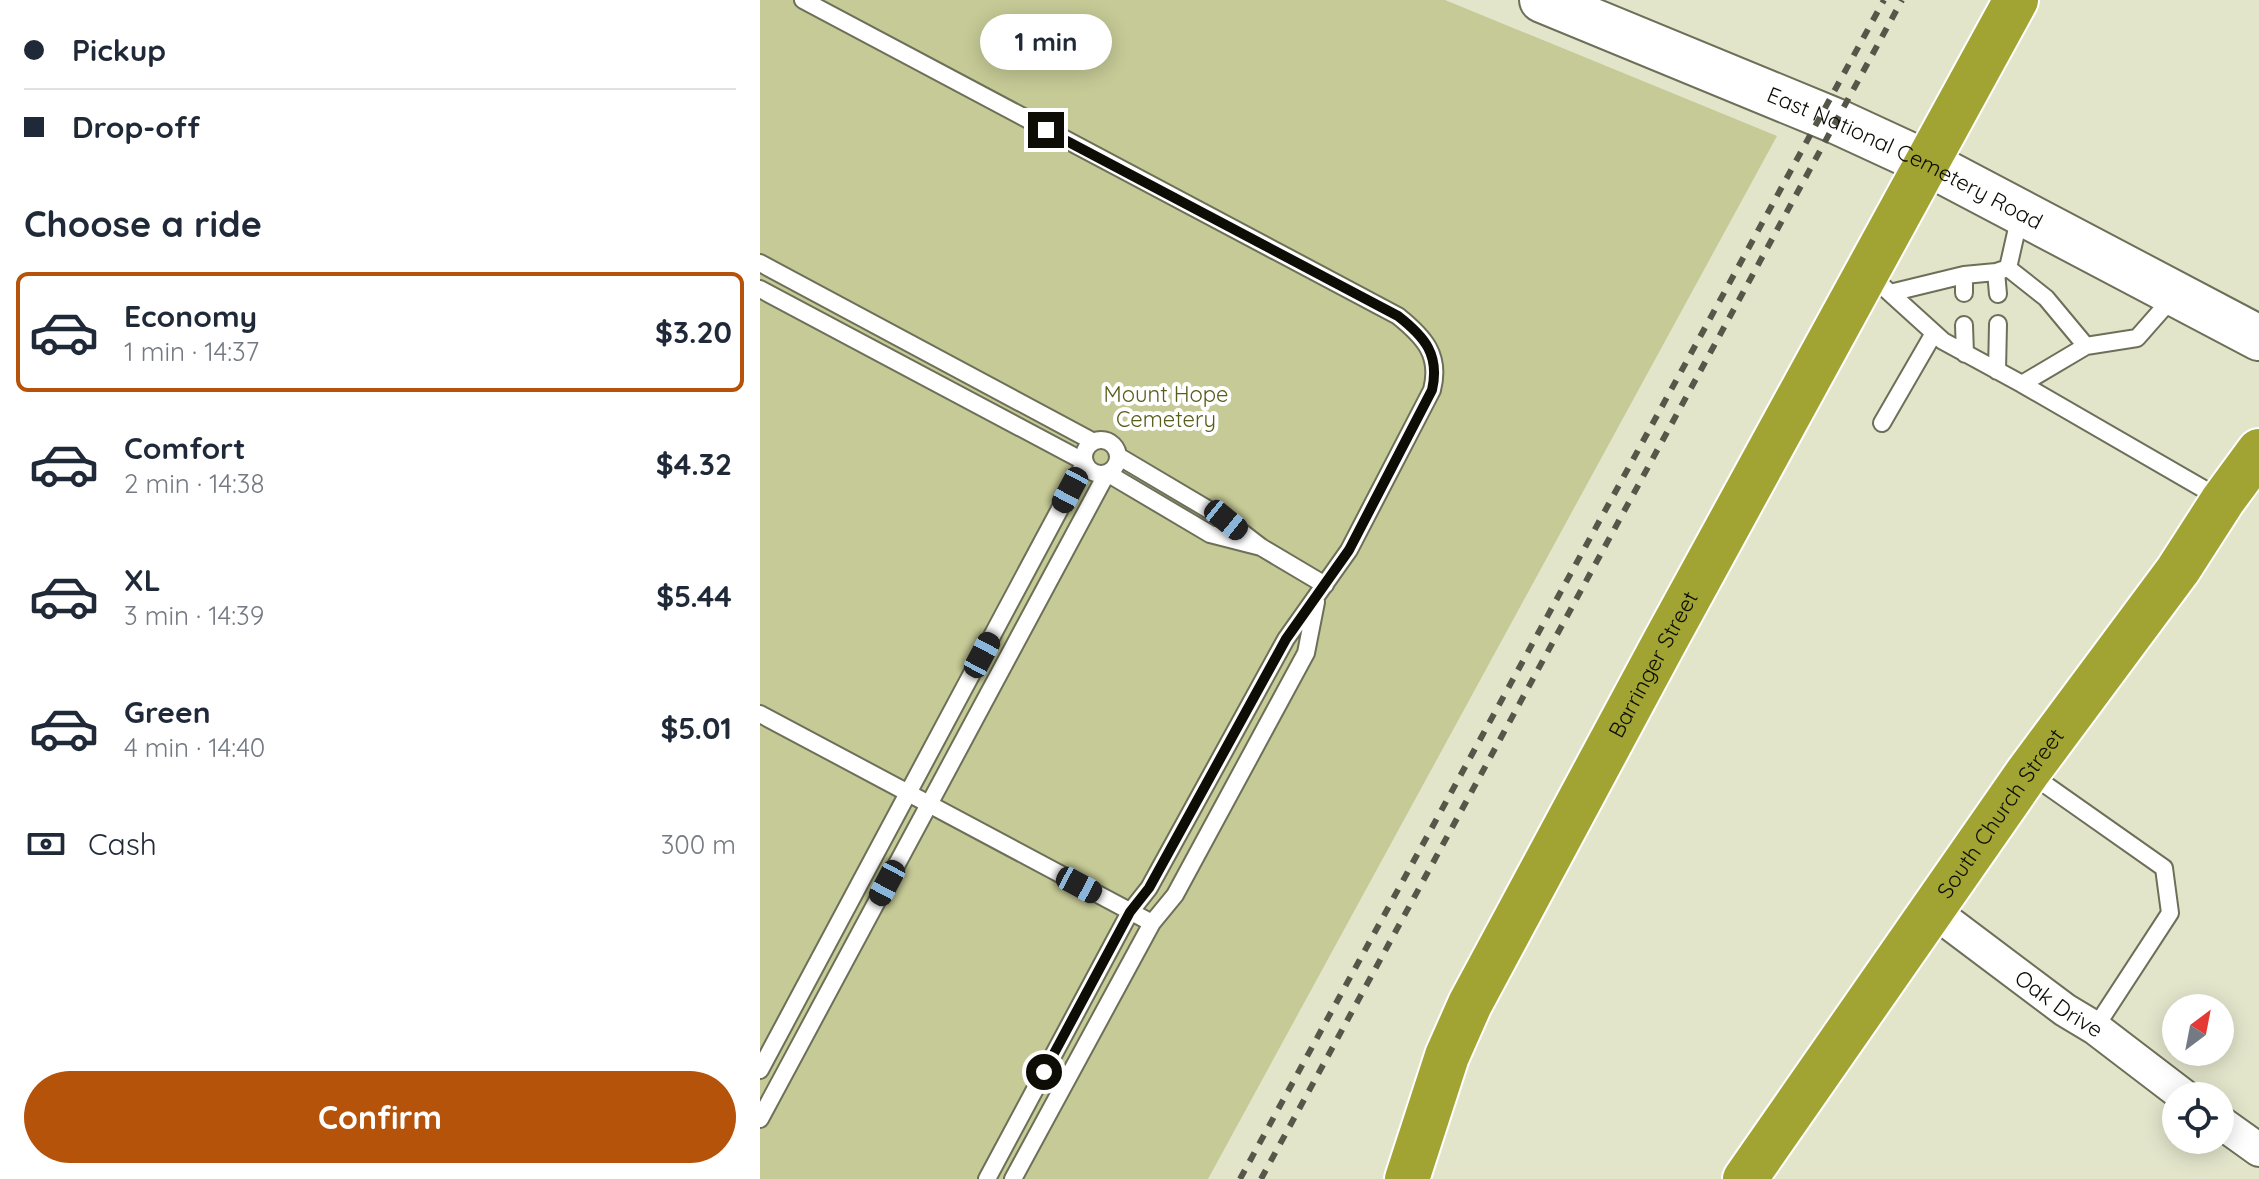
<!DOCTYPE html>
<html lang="en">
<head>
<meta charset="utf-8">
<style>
  body { margin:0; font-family:Quicksand,sans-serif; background:#f6f6f7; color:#1f2937; height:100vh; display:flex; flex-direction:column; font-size:30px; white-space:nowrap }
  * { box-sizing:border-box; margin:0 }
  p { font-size:26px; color:#747a83 }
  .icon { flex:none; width:44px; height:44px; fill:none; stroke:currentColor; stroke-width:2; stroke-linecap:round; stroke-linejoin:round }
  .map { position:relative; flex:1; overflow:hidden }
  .side { display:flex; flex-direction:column; background:#fff; width:760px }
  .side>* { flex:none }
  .guide { display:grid; align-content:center; height:176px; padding:0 24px; background:#fff }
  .needle { width:52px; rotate:32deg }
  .tools { position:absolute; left:1402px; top:994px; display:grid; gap:16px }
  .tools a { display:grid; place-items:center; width:72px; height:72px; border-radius:50%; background:#fff; box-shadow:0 4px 20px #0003; font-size:40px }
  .end { position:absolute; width:36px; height:36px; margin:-18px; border:10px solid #0d0d05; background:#fff; box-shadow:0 0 0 4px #fff }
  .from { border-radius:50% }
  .bubble { position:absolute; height:56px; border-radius:28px; background:#fff; box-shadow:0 4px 20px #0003; font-size:26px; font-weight:800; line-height:56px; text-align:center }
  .car { position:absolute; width:24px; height:48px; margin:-24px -12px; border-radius:10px; box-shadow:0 0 6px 2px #0007; background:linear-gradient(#222 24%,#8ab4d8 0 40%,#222 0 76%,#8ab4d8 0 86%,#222 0) }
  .guide b { display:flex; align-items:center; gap:28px; height:76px; font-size:30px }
  .guide b+b { border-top:2px solid #e0e1e3 }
  .guide i { width:20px; height:20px; background:#1f2937 }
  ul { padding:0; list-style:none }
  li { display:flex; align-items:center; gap:24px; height:120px; margin:0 16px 12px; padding:0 8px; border:4px solid transparent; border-radius:12px }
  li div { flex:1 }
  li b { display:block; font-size:30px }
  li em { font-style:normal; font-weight:800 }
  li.current { border-color:#b45309 }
  li>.icon { width:72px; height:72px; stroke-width:1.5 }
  h2 { padding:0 24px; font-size:36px; line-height:96px }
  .pay { display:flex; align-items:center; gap:20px; height:88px; padding:0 24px; font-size:30px }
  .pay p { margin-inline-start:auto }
  .cta { display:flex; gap:16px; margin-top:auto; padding:16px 24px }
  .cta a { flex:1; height:92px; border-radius:48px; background:#b45309; color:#fff; font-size:32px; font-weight:800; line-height:92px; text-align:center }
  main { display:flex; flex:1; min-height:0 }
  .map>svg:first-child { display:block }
</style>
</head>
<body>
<main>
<section class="side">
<div class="guide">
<b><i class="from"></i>Pickup</b>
<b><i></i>Drop-off</b>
</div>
<h2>Choose a ride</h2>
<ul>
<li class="current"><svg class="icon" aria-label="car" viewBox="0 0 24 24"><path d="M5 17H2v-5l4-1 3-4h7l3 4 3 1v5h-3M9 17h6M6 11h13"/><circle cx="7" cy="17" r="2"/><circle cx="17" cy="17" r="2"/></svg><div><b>Economy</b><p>1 min · 14:37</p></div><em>$3.20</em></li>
<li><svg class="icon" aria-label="car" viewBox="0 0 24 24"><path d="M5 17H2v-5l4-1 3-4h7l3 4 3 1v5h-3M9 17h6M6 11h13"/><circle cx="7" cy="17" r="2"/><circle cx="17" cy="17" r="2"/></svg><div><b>Comfort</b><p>2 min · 14:38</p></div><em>$4.32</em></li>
<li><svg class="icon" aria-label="car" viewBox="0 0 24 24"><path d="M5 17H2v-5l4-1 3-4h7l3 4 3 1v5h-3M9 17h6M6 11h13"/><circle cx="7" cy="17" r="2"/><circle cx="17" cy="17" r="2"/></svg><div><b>XL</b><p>3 min · 14:39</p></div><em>$5.44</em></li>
<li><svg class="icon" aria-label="car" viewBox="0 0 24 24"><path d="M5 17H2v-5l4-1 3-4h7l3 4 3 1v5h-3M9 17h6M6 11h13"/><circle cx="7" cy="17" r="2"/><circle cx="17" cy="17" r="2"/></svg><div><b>Green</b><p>4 min · 14:40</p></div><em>$5.01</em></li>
</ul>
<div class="pay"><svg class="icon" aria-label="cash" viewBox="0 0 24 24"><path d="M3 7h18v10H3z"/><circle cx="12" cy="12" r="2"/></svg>Cash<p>300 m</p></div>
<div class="cta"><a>Confirm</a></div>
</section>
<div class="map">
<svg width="1499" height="1179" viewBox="0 0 1499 1179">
  <rect width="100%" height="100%" fill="#e3e5cb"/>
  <path fill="#c6ca96" d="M0,0H685L1017,136L448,1179H0Z"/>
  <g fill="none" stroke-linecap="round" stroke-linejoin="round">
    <defs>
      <path id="lane" d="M43,0L638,316C664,337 681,355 672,390L589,550L526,639L389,888L370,912L227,1179
        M0,263L332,441
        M1248,268L1286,298L1326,346L1377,338L1414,296
        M1248,268L1260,215
        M1236,272L1238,294
        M1108,273L1183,341L1262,384L1461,499
        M1204,275V293
        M0,289L325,462L0,1070
        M1130,293L1204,275L1236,272L1248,268
        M1204,325L1205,354
        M1237,371L1238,324
        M1262,384L1326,346
        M1122,423L1174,333
        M324 457a17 17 0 1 1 34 0a17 17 0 1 1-34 0Z
        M358,456L466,520L501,547L565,585
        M0,714L392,923
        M1269,773L1404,868L1410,913L1335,1028
        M0,1119L347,473L450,534L501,547
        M253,1179L392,923L415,895L546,653L556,602"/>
      <g id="street">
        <path id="s1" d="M1172,910L1305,1010L1335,1028L1424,1096"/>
        <path d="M1460,1122L1499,1150"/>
      </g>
      <g id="secondary">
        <path id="s2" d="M782,0L1076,121L1167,163L1499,338"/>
      </g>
      <g id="highway">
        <path id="s3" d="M647,1179L687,1056L710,1004L904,643L1256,0"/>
        <path id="s4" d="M985,1179L1268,772L1418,570L1463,500L1499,451"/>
      </g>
    </defs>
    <use href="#lane" stroke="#6d6f58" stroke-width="20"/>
    <use href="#street" stroke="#6d6f58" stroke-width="36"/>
    <use href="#secondary" stroke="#6d6f58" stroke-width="48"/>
    <use href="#highway" stroke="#fff" stroke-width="48"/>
    <use href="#lane" stroke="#fff" stroke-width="16"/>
    <use href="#street" stroke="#fff" stroke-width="32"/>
    <use href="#secondary" stroke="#fff" stroke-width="44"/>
    <use href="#highway" stroke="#a1a432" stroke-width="44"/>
    <path stroke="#565749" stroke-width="6" stroke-dasharray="10 10" stroke-linecap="butt" d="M480,1179L1124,0
      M501,1179L1142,0"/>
  </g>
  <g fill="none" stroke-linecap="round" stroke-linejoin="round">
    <path stroke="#0d0d05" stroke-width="10" d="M284,1072L370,912L389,888L526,639L589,550L672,390C680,355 665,337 638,316L286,130"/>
  </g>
  <g text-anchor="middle" stroke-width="8" stroke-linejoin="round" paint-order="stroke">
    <g font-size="22" fill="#0d0d05" stroke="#fff">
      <text dy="8" stroke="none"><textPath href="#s2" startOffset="396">East National Cemetery Road</textPath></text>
      <text dy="8" stroke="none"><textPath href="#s3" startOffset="572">Barringer Street</textPath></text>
      <text dy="8" stroke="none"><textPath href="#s4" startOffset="446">South Church Street</textPath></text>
      <text dy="8" stroke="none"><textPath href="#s1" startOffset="158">Oak Drive</textPath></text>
    </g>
    <g font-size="22" fill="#5a5c1a" stroke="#fff">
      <text x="406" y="402">Mount Hope<tspan x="406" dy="25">Cemetery</tspan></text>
    </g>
  </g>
</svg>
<div class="tools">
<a><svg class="needle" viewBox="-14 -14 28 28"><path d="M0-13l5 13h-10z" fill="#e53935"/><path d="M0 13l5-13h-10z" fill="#747a83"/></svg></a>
<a><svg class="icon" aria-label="locate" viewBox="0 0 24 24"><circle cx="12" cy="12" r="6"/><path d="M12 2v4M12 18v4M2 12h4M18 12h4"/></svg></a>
</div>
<i class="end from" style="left:284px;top:1072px"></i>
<i class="end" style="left:286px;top:130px"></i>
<div class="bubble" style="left:220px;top:14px;width:132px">1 min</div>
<i class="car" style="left:310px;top:490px;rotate:208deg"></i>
<i class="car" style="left:466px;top:520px;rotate:129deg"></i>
<i class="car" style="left:222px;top:655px;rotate:28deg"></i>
<i class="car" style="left:127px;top:883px;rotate:208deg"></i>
<i class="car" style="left:319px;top:885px;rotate:118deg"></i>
</div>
</main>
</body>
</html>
